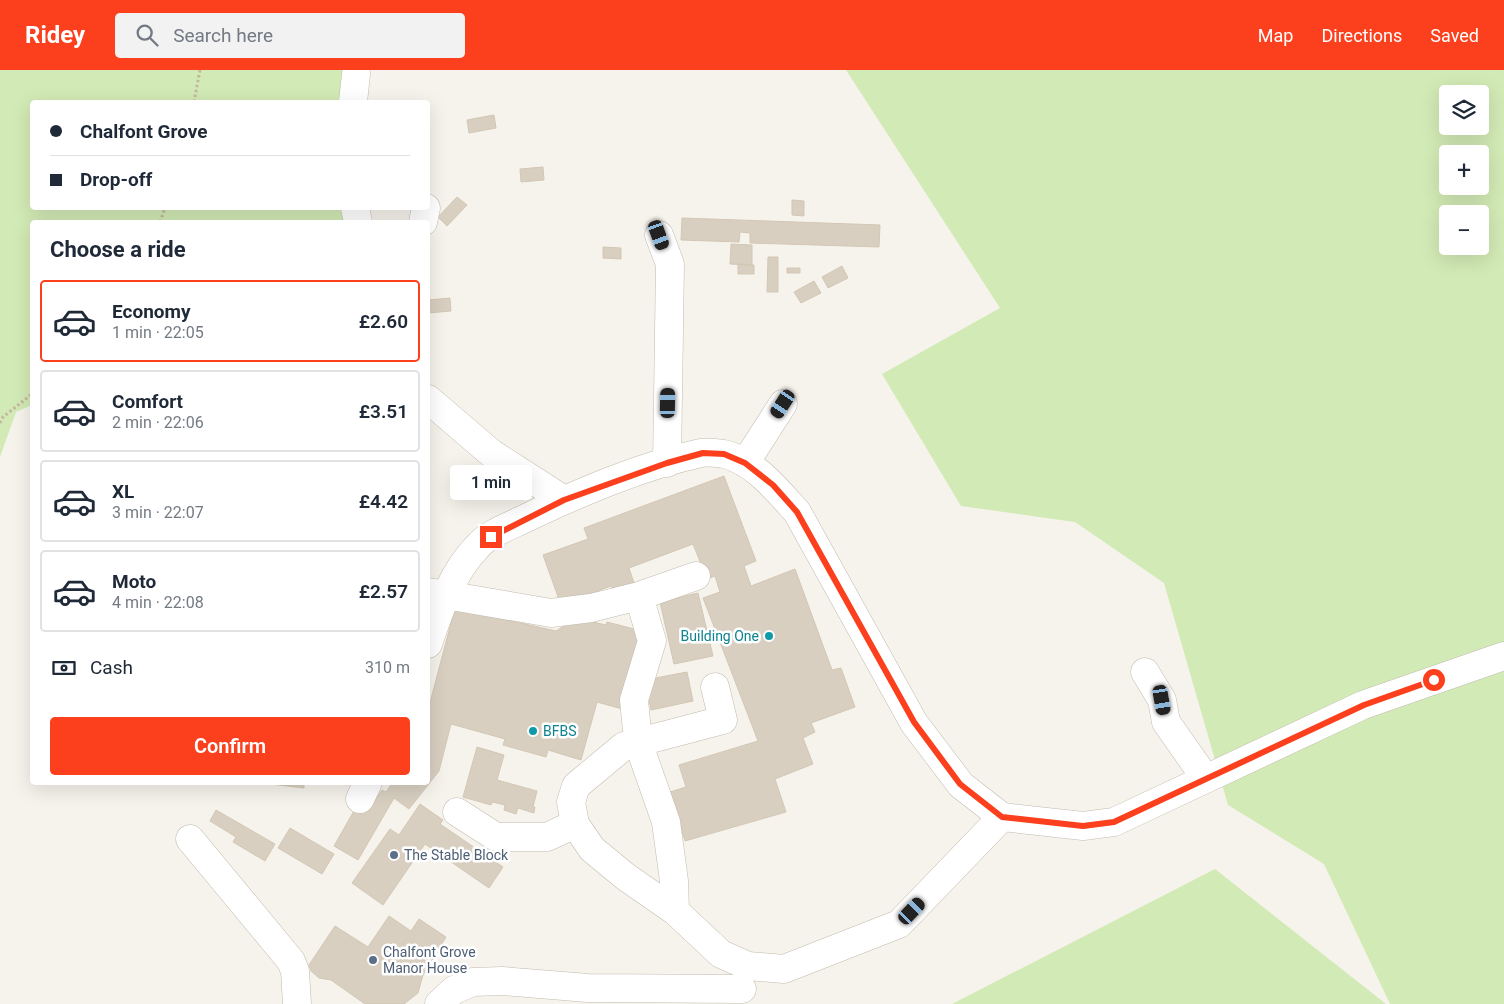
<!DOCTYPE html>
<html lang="en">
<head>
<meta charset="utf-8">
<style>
  body { margin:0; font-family:Roboto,sans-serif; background:#f2f2f3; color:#1f2937; height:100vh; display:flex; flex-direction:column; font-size:19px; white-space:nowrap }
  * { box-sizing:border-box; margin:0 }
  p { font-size:16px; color:#747a83 }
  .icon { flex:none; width:28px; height:28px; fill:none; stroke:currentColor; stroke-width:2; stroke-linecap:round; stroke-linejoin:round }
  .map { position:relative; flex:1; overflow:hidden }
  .side { position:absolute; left:30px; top:150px; width:400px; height:565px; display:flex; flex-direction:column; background:#fff; border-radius:5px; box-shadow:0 5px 20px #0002 }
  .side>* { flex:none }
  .banner { position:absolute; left:30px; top:30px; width:400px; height:110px; border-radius:5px; box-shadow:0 5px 20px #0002; display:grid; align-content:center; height:110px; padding:0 20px; background:#fff }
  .controls { position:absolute; left:1439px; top:15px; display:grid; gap:10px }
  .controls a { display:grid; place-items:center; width:50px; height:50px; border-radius:5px; background:#fff; box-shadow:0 5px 20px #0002; font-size:25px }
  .end { position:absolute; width:22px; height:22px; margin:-11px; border:6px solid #fc3f1d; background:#fff; box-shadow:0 0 0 2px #fff }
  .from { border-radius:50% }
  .bubble { position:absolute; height:35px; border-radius:5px; background:#fff; box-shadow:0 5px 20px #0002; font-size:16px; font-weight:600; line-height:35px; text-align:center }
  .car { position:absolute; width:15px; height:30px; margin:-15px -8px; border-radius:6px; box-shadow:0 0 4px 1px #0007; background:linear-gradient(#222 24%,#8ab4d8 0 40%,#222 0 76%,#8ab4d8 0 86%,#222 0) }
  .banner b { display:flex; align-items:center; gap:18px; height:48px; font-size:19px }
  .banner b+b { border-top:1px solid #e0e1e3 }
  .banner i { width:12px; height:12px; background:#1f2937 }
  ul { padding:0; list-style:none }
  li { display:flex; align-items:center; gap:15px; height:82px; margin:0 10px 8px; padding:0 10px; border:2px solid #e0e1e3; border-radius:5px }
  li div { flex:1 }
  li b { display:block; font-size:19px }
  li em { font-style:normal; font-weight:600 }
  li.selected { border-color:#fc3f1d }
  li>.icon { width:45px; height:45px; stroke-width:1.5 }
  h2 { padding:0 20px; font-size:22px; line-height:60px }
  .pay { display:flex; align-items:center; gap:12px; height:55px; padding:0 20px; font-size:19px }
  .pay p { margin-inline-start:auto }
  .action { display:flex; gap:10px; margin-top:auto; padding:10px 20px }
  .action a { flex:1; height:58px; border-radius:5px; background:#fc3f1d; color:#fff; font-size:20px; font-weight:600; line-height:58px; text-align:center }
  header { display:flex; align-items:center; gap:30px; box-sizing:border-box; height:70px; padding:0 25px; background:#fc3f1d; color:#fff }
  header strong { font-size:24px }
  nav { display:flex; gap:28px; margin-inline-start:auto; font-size:18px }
  .search { width:350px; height:45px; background:#f2f2f3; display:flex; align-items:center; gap:12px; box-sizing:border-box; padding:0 18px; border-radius:5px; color:#747a83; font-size:19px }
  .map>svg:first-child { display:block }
</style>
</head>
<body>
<header>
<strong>Ridey</strong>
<div class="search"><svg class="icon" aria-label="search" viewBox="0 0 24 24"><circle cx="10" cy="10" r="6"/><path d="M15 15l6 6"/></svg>Search here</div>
<nav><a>Map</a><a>Directions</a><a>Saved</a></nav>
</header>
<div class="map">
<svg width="1504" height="934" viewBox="0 0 1504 934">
  <rect width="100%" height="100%" fill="#f6f3ec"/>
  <path fill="#d2eab5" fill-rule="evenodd" d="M0,0H349L344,32H32V138H343L344,152H32V335L16,342L0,387Z
    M846,0H1504V934H1390L1324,794L1228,735L1164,513L1075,452L961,436L882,304L1000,238ZM1448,24H1480V56H1448ZM1448,84H1480V116H1448ZM1448,144H1480V176H1448Z
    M1215,799L1386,934H952Z"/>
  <path fill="#d8cfc1" stroke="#d3c7b4" d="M494,45L496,58L469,63L467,50Z
    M543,97L544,110L521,112L520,99Z
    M457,127L467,135L447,156L438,147Z
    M792,130L804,131V146L792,145Z
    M682,148L880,155L879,177L750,173V163L740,162L739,172L681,170Z
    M731,174L752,175V195L730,194Z
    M603,177L621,178V189L603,188Z
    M768,187H778V222H767Z
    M738,194L754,195V204H738Z
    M842,196L848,208L828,218L822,207Z
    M787,198H800V203H787Z
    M814,211L821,223L801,233L794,222Z
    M450,228L451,241L428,243V230Z
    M724,406L756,491L744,496L751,516L795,499L832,600L841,598L855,637L811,653L815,662L803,668L813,694L775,709L786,742L685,771L670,722L686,717L679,695L758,671L703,528L720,522L715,506L707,509L693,474L629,498L634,513L614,521L611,516L561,535L543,485L588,469L584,458Z
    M698,523L713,586L674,594L660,532Z
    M455,538L556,561L576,548L606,555L607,552L638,560L636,570L640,571L622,639L597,632L581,690L548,680L546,687L503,675L505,669L451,654L439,701L409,739L394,728L358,790L334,776L359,732L370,738L382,720L386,722L393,712H428V640Z
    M687,602L693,631L651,640L645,610Z
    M477,677L504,685L497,710L537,721L533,737H535L534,743L518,738L516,744L504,740L505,735L492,732L491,735L463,727Z
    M254,712H304V718Z
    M420,734L443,750L440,754L503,797L489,818L425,774L383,835L352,813L390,759L399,765Z
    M216,740L275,774L265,791L233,772L236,767L210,751Z
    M290,758L334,784L322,804L278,778Z
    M389,846L411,861L419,849L446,867L423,905L418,923L404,934H365L331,910L319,908L311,901L309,895L335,856L368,877Z"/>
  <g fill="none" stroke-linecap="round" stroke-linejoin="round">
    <defs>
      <path id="minor" d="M353,32L356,4
        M355,138L358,152
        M423,152L426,138
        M659,165L670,194L667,393
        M428,329L491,383L564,430
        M745,393L783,334
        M428,522L551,543L591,538L639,526L652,571L634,630L638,672L666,752L674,811L675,841
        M639,526L696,506
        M428,574C440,539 451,504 477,477C489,463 510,456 526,448C581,422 641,396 701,383C707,382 717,383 724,384C754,391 777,420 797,442L914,653L961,715L1002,747
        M1145,602L1162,630L1166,652L1206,709
        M715,617L723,650L624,676L576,716L571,732L575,754L592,779L626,807L675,841L721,884L748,896L784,899L899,854L1002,747L1083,756L1114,752L1363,635L1504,586
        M360,729L368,712
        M457,742L496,767H547L575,754
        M190,769L291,891L295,901L297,934
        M439,934L454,920L473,912L502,911L588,918L742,919"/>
    </defs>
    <use href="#minor" stroke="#c2bbae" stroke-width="29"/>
    <path stroke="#c4b79f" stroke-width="3" stroke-dasharray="2.5 2.5" stroke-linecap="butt" d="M194,32L200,0
      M160,152L165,138
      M0,353L3,347L32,324"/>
    <use href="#minor" stroke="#fff" stroke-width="28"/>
  </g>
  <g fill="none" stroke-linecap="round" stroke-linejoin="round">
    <path stroke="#fc3f1d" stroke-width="6" d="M491,467L564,430L667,393L703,383L724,384L745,393L773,415L797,442L914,652L960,714L1002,747L1083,756L1114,752L1364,635L1434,610"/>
  </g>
  <g fill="#0f9aa8" stroke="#fff" stroke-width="2">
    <circle cx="769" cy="566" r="5"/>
    <circle cx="533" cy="661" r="5"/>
  </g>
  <g fill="#5c6f8a" stroke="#fff" stroke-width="2">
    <circle cx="394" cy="785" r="5"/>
    <circle cx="373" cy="890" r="5"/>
  </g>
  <g text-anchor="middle" stroke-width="5" stroke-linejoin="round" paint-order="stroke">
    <g font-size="14" fill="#0d838f" stroke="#fff" text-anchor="end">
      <text x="759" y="571">Building One</text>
      <text x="543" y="666" text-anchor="start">BFBS</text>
    </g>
    <g font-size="14" fill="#4e5e75" stroke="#fff" text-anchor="start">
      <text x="404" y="790">The Stable Block</text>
      <text x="383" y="887">Chalfont Grove<tspan x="383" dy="16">Manor House</tspan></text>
    </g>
  </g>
</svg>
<div class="controls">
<a><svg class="icon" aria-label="layers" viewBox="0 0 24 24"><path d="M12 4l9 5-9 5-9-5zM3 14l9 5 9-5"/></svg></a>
<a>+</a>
<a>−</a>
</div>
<i class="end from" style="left:1434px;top:610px"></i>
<i class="end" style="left:491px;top:467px"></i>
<div class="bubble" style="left:450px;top:395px;width:82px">1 min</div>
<i class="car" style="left:659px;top:165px;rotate:160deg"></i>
<i class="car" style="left:668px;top:333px;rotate:1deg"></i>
<i class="car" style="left:783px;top:334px;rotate:213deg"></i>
<i class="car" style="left:1162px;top:630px;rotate:170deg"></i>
<i class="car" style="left:912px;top:841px;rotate:44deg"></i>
<div class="banner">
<b><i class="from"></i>Chalfont Grove</b>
<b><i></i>Drop-off</b>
</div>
<section class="side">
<h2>Choose a ride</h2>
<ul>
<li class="selected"><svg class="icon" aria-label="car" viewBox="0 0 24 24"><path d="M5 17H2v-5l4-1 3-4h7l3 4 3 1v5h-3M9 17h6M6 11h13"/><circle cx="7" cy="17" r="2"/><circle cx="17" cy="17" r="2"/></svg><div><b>Economy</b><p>1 min · 22:05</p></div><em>£2.60</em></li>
<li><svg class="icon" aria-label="car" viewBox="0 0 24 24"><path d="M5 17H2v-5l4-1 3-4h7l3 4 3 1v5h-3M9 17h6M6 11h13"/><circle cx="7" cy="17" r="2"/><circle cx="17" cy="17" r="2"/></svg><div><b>Comfort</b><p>2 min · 22:06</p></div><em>£3.51</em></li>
<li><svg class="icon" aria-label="car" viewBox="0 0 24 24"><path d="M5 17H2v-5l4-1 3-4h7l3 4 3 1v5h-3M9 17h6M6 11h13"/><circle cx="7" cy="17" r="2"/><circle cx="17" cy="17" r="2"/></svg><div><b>XL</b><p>3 min · 22:07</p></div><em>£4.42</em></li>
<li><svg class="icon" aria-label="car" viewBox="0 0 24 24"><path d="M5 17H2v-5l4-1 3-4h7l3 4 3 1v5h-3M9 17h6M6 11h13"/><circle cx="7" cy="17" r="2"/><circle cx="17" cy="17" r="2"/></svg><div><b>Moto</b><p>4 min · 22:08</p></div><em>£2.57</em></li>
</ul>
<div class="pay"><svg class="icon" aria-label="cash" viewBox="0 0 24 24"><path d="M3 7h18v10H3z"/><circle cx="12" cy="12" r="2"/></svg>Cash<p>310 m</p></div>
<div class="action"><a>Confirm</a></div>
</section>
</div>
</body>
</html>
